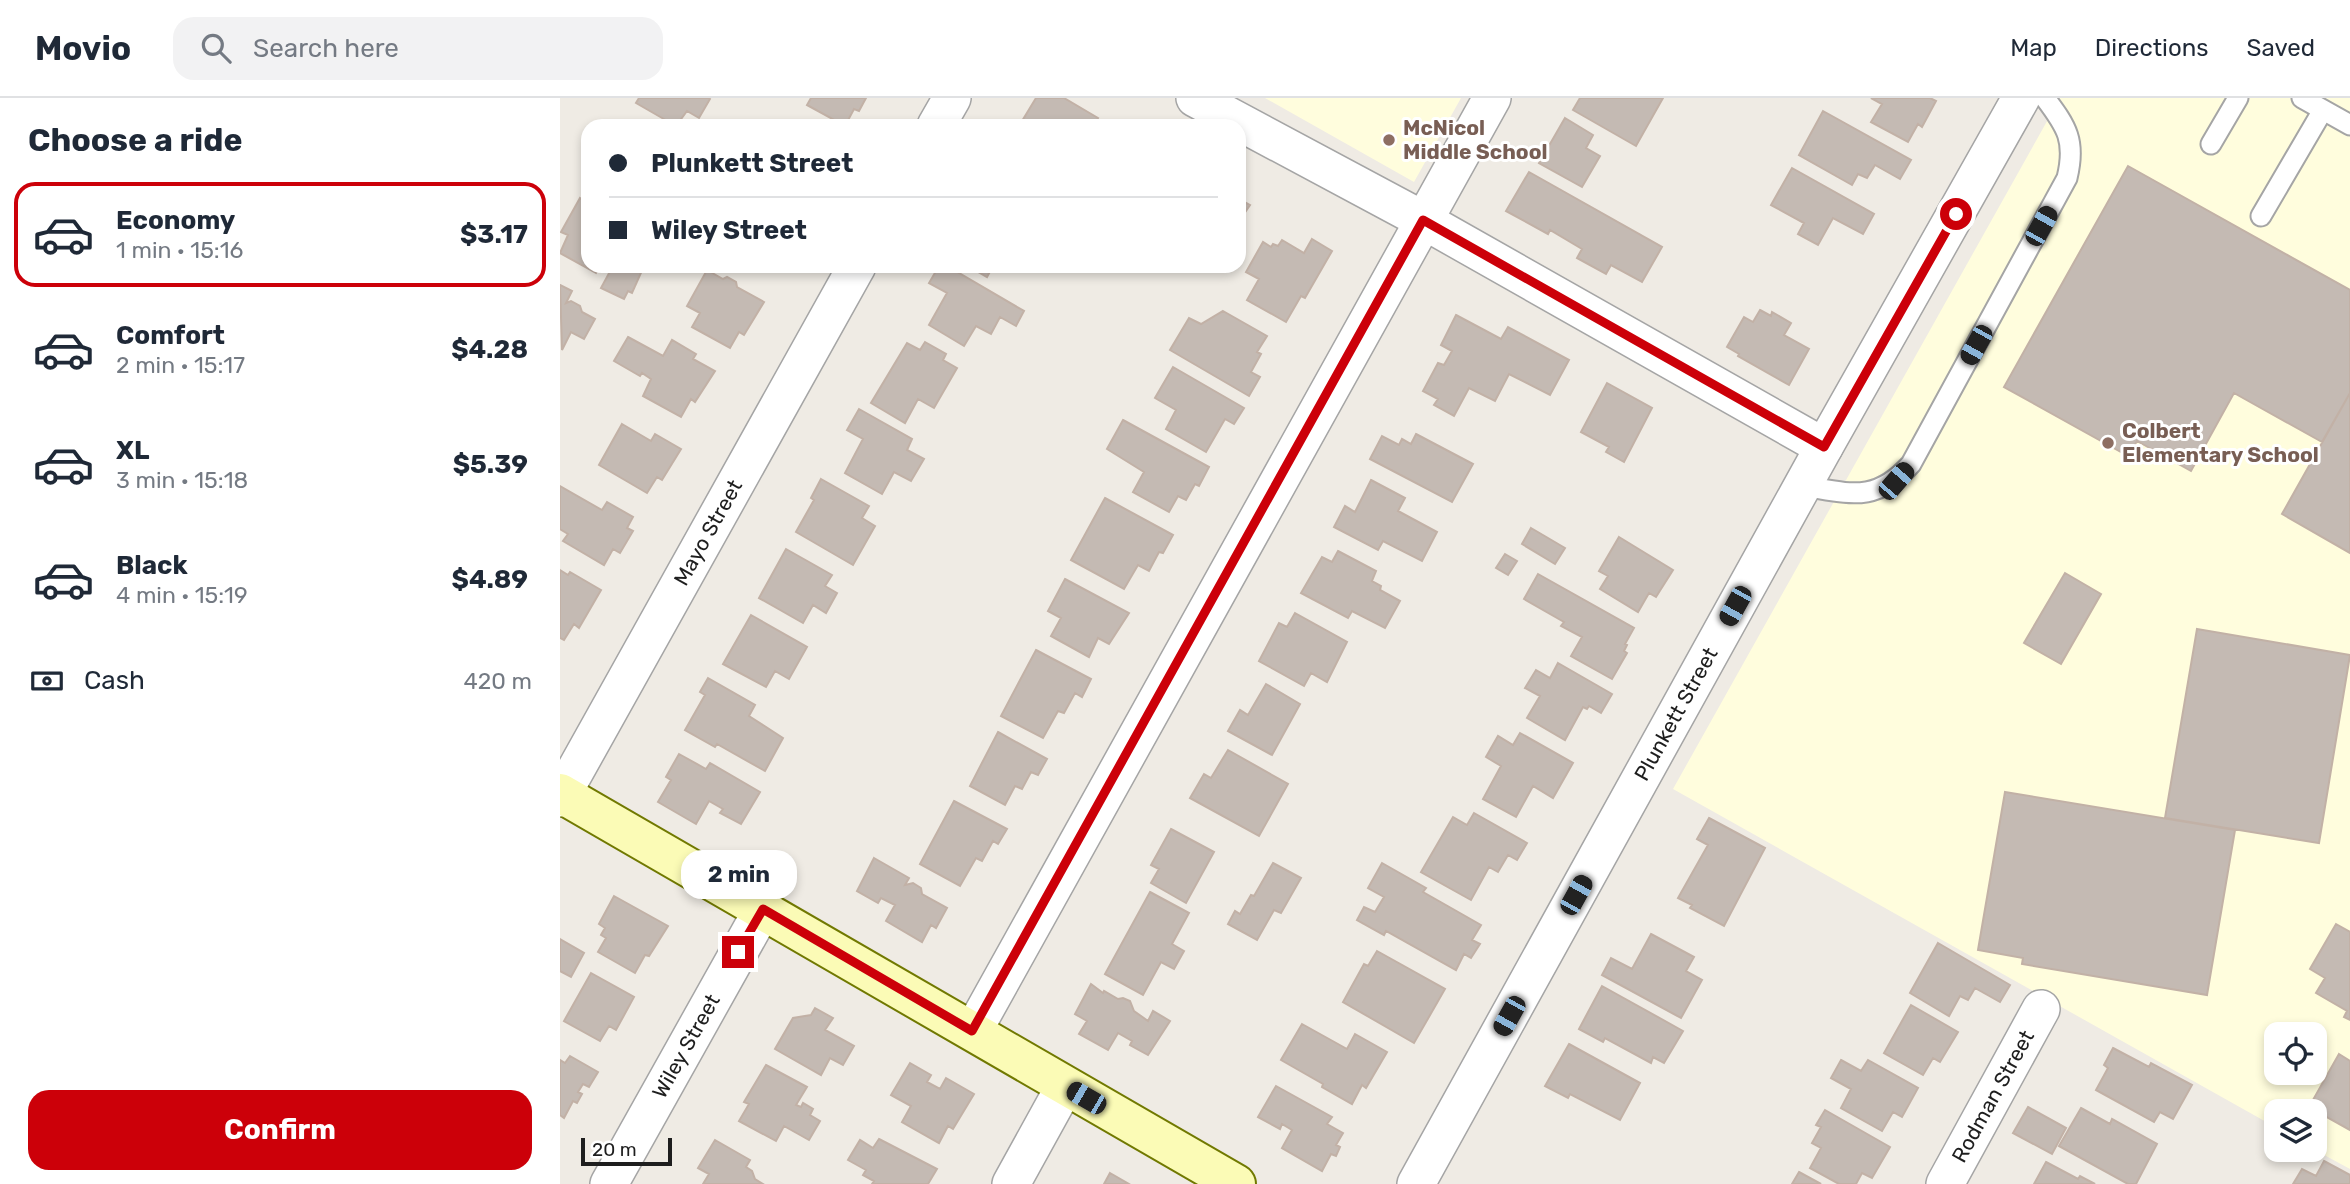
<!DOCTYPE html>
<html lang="en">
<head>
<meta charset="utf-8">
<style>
  body { margin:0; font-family:Rubik,sans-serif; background:#f2f2f3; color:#1f2937; height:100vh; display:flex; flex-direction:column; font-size:26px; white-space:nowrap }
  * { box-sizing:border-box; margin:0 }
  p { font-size:23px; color:#747a83 }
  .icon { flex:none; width:38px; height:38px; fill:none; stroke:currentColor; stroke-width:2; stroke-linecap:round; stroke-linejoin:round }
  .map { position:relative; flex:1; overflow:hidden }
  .panel { display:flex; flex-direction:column; background:#fff; width:560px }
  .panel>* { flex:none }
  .hud { position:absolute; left:21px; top:21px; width:665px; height:154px; border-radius:21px; box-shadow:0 4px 10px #0003; display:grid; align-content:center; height:154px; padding:0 28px; background:#fff }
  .fabs { position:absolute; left:1704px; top:924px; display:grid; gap:14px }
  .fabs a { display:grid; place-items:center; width:63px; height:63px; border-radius:14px; background:#fff; box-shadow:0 4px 10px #0003; font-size:35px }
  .scale { position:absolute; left:21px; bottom:18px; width:91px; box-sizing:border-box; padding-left:7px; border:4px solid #1e1e1e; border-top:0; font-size:19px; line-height:24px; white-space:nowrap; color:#1e1e1e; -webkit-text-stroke:5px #fff; paint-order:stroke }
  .end { position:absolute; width:32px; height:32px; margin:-16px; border:9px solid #cc0009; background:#fff; box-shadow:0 0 0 4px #fff }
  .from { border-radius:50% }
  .bubble { position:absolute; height:49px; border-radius:21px; background:#fff; box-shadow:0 4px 10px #0003; font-size:23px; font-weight:700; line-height:49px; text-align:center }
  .car { position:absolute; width:21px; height:42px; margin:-21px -10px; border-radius:9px; box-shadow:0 0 5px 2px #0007; background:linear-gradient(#222 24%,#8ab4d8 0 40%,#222 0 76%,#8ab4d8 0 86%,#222 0) }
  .hud b { display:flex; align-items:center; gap:24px; height:66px; font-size:26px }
  .hud b+b { border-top:2px solid #e0e1e3 }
  .hud i { width:18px; height:18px; background:#1f2937 }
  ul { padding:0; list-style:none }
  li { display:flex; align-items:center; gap:21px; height:105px; margin:0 14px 10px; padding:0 14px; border:4px solid transparent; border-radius:21px }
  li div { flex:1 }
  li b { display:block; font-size:26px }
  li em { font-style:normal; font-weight:700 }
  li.selected { border-color:#cc0009 }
  li>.icon { width:63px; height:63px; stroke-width:1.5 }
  h2 { padding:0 28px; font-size:32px; line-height:84px }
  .pay { display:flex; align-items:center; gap:18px; height:77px; padding:0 28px; font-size:26px }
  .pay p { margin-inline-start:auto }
  .action { display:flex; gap:14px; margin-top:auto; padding:14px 28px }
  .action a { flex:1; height:80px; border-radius:21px; background:#cc0009; color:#fff; font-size:28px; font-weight:700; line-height:80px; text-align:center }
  header { display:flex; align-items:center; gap:42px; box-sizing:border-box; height:98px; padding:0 35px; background:#fff; border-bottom:2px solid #e0e1e3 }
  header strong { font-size:33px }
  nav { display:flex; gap:38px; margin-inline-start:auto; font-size:24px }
  .search { width:490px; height:63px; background:#f2f2f3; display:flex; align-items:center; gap:18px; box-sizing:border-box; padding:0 24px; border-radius:21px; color:#747a83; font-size:26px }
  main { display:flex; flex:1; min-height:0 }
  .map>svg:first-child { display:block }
</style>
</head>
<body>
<header>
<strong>Movio</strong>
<div class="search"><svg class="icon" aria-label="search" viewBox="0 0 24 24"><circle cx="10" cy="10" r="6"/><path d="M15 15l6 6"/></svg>Search here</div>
<nav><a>Map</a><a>Directions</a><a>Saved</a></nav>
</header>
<main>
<section class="panel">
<h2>Choose a ride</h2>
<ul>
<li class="selected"><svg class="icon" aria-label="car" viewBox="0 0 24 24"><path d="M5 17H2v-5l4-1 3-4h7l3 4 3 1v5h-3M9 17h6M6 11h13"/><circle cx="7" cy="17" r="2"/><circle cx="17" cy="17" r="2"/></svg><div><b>Economy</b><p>1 min · 15:16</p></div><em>$3.17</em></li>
<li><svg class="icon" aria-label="car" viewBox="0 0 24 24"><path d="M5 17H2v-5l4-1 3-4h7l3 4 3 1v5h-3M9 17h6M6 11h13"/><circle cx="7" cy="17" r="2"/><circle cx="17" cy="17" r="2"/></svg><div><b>Comfort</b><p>2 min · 15:17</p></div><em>$4.28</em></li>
<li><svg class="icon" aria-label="car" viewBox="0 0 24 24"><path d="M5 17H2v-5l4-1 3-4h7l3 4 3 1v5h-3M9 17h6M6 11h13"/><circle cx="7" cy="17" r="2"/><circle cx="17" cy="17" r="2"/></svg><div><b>XL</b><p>3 min · 15:18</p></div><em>$5.39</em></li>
<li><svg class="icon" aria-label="car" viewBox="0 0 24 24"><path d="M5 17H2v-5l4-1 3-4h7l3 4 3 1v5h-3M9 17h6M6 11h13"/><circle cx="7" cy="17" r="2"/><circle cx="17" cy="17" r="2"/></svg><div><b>Black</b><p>4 min · 15:19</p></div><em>$4.89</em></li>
</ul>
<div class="pay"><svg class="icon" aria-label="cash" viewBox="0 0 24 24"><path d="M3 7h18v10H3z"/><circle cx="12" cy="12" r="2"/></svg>Cash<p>420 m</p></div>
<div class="action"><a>Confirm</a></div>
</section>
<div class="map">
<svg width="1790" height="1086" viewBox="0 0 1790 1086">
  <rect width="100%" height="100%" fill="#efebe4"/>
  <path fill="#fffddd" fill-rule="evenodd" d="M705,0H901L854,84Z
    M1500,0H1790V1071L1755,1052V1013H1717V1030L1113,691ZM1717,936H1755V975H1717Z"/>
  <path fill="#c4bab3" stroke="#c2b1a6" stroke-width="2" d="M79,0H149L150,1L139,20L127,13L116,28L76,5Z
    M251,0H306L299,13L294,11L285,28L247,7Z
    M476,0H504L538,20L533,28H459Z
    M1020,0H1103L1076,48L1013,12Z
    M1311,0H1370L1376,3L1362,29L1358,26L1348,44L1311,24L1322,6Z
    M1263,13L1351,62L1340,81L1315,67L1307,80L1298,76L1292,87L1239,57Z
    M1005,20L1033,37L1026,50L1040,58L1022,89L979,65Z
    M1568,68L1790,192V295L1762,344L1674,295L1631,373L1577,343L1568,358L1444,289Z
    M1232,70L1314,116L1303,136L1273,120L1258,147L1238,136L1244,125L1211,107Z
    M969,74L1102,149L1082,184L1051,167L1046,176L1017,160L1022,151L990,132L988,136L946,113Z
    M20,100L28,105V168H40L36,175L0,155L8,137L1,134Z
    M679,101L690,107L679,123Z
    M752,141L772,153L745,200L741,198L726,224L687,202L699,181L686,174L703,144L711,149L713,146L718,148L722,142L744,155Z
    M53,168L58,171L60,168H84L72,195L68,193L64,201L41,190Z
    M379,168H387L464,213L456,228L440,219L431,236L416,228L404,248L369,227L387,195L369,185Z
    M408,168H433L427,179Z
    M147,172L163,181L167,179L176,184L177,189L204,204L184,237L179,234L170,250L132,229L140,215L127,208Z
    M0,187L12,193L6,205L11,203L20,208L22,214L35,221L24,241L11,234L2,252Z
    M1200,212L1211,218L1212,214L1231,225L1224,237L1249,251L1229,287L1178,258L1179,256L1167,249L1184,219L1193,224Z
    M663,213L707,238L697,254L701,256L691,274L700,279L689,298L610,252L629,220L641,226Z
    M896,217L941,241L948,229L1009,262L990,297L949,276L935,303L909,290L894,318L874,307L878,301L863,293L878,265L884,267L892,253L881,247Z
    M68,239L103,258L112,242L136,256L133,261L155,273L135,304L131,301L121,319L83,298L91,281L82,275L80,278L54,263Z
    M365,244L386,256L383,262L397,270L374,310L358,301L345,325L311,305L347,245L360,252Z
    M613,269L684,310L674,326L665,321L646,354L606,331L616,312L595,300Z
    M1047,285L1092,310L1064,364L1046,354L1049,349L1021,334Z
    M1790,295V455L1722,416Z
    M299,311L352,341L347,352L364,361L351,383L334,374L322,396L285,375L303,341L287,332Z
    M563,322L649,369L639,388L635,386L626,402L618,398L609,414L573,394L584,374L547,351Z
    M62,326L91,343L95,336L121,351L102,382L97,379L87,395L39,367Z
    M856,336L913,366L892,404L810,361L822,338L839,347L842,341L851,346Z
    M261,381L309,408L302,420L315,428L293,467L236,434L254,402L251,400Z
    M811,382L845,400L838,413L877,434L862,463L823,443L818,452L774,429L785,408L795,414Z
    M0,388L42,412L47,404L73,419L67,430L73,433L60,455L53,451L44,467L3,443L8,436L0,431Z
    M545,400L613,437L603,455L599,454L589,473L578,467L564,491L511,462Z
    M971,430L1005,450L995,466L962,446Z
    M1059,439L1113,472L1096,499L1089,495L1078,514L1040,491L1048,478L1039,473Z
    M226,451L272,477L265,488L277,495L266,515L253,507L243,525L199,500Z
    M778,453L816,473L812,483L821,488L820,492L840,503L825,530L792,513L788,520L741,495L762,459L772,464Z
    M945,456L957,463L948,477L936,470Z
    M0,472L8,477L10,474L41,492L19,530L14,526L4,542L0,540Z
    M1505,475L1541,496L1501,566L1464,545Z
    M978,476L1074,530L1065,546L1067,547L1064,553L1067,555L1052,581L1011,558L1022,539L1001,528L1004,524L964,501Z
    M505,481L569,515L549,546L538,540L529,559L491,538L501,520L488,513Z
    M735,515L787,544L767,584L751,575L744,588L699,563L719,525L727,529Z
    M191,517L247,549L229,581L215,573L206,589L163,566Z
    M1637,531L1790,557L1759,745L1605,720Z
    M476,552L531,581L522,599L515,595L504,615L498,613L483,640L441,618Z
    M998,565L1052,596L1041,615L1029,608L1027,611L1023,609L1005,642L967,620L980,598L965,590L976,572L990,580Z
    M148,580L195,607L189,618L223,640L205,673L157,646L155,649L125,632L145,597L140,594Z
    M706,586L740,606L712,657L668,633L680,612L688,617Z
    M438,634L487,661L478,677L471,674L462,691L455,688L445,707L410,688Z
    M960,635L1013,665L993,700L973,688L956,719L923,701L941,668L926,659L938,638L953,647Z
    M668,652L728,686L699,738L630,700L644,676L651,680Z
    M119,656L146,671L150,665L200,694L181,726L160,715L163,711L149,703L136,726L98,704L111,682L106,679Z
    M1445,694L1675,732L1647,897L1462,866L1463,860L1418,852Z
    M394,703L447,731L438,746L433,743L422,763L416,760L400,788L360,766Z
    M914,715L967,745L957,762L948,757L938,774L929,769L911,802L861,774L893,719L907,727Z
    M1149,720L1205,750L1164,828L1130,810L1132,807L1118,800L1148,747L1137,741Z
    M611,731L654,754L626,805L591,785L599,771L591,767Z
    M314,760L349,780L345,787L353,785L361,790L362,796L387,810L376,830L371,827L362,844L326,823L335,807L321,800L318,805L297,793Z
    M713,765L741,780L721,815L714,812L697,842L668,826L675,813L680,816L691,797L694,798Z
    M822,765L866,790L863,794L921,827L912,842L920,846L911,860L904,856L896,872L826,833L824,837L797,822L804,809L815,814L824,799L808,790Z
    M590,794L629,815L612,846L624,853L614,871L601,864L583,897L545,876Z
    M54,798L108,828L89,858L85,857L75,875L38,854L46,840L41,837L45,830L39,826Z
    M1776,826L1790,834V922L1784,919L1787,913L1756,895L1765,880L1750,871Z
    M1091,836L1134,859L1126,873L1142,882L1121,920L1042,877L1051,860L1072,871Z
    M0,841L24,855L11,879L0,873Z
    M1378,845L1450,887L1440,904L1415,890L1408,902L1400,898L1389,918L1350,895Z
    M817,853L885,891L854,945L783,904L804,866L808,868Z
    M31,875L74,899L56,932L49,928L40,943L4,923Z
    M531,886L543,895L544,893L558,901L563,900L570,903L574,913L588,923L593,913L610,923L588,957L570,947L572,943L558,935L548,952L519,936L527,923L515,916Z
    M1042,888L1123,933L1104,965L1093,959L1091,965L1045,940L1043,944L1019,931Z
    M1351,907L1398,934L1380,964L1373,960L1363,977L1324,955Z
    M255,910L273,920L265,932L294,948L283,967L270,960L261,977L215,951L233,920L251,917Z
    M742,926L787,951L795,936L827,954L806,990L802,987L792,1006L762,989L763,986L721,962Z
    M1009,946L1080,985L1060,1022L1010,996L1008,1000L985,988Z
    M1553,950L1589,969L1591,965L1632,987L1613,1021L1600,1014L1594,1024L1536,992L1548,970L1544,967Z
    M1779,956L1790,963V1032L1749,1009Z
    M10,958L38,974L29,989L23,986L18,994L22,996L17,1005L13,1003L4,1020L0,1017V962L5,965Z
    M1281,962L1301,973L1308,962L1358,990L1342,1019L1333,1014L1322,1033L1281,1010L1291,991L1271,980Z
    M350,965L371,977L367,984L380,991L386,980L414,996L393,1031L388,1028L379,1045L342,1024L351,1008L331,997Z
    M206,967L247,989L236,1007L241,1009L243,1005L253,1011L250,1017L260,1023L249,1042L224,1028L216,1043L179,1023L189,1006L184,1004Z
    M716,988L772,1019L767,1026L783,1035L776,1047L780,1049L776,1058L771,1056L762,1073L722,1050L732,1032L722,1026L720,1031L698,1019Z
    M1468,1009L1506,1030L1492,1056L1453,1035Z
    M1521,1010L1550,1026L1552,1021L1597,1046L1576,1086H1568L1499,1048Z
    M1265,1012L1330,1049L1312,1080L1302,1075L1296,1086H1279L1250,1070L1261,1050L1252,1045L1261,1029L1256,1027Z
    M319,1041L377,1071L368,1086H312L314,1083L303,1077L306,1072L288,1062L300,1042L313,1050Z
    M155,1042L190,1062L186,1069L192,1073L195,1081L203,1086H143L149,1076L138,1070Z
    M1764,1063L1790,1077V1086H1733L1742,1071L1756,1078Z
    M1486,1064L1518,1081L1520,1078L1535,1086H1474Z
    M1239,1074L1261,1086H1232Z
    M550,1075L569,1086H544Z"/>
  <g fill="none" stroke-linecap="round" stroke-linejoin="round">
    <defs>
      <path id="lane" d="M1742,0L1790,27
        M1651,46L1678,0
        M1701,118L1763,12
        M1242,388C1289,395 1315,406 1351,366L1507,80C1516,43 1507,29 1485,0"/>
      <g id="street">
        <path d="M635,0L863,122L1264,349"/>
        <path d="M376,28L392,0"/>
        <path id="s1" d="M0,700L297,168"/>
        <path d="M413,933L932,0"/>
        <path id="s2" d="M49,1086L203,811"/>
        <path d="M451,1086L505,988"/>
        <path id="s3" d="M856,1086L1264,349L1461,0"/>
        <path id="s4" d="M1385,1086L1481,911"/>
      </g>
      <path id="secondary" d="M0,695L676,1086"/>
    </defs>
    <use href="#lane" stroke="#a5a5a5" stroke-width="23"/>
    <use href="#street" stroke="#a5a5a5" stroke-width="40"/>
    <use href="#secondary" stroke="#717901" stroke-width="42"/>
    <use href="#lane" stroke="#fff" stroke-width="19"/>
    <use href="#street" stroke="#fff" stroke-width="37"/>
    <use href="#secondary" stroke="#fbfbb6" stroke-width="38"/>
  </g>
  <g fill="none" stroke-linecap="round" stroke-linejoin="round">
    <path stroke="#cc0009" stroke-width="9" d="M178,854L203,811L412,933L863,122L1264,349L1396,116"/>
  </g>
  <g fill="#8d6e63" stroke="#fff" stroke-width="2.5">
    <circle cx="829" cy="42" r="7"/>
    <circle cx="1548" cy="345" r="7"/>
  </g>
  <g text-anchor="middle" stroke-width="6" stroke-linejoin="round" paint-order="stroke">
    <g font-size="21" font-weight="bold" fill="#785e54" stroke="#fff" text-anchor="start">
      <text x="843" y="37">McNicol<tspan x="843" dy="24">Middle School</tspan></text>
      <text x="1562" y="340">Colbert<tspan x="1562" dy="24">Elementary School</tspan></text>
    </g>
    <g font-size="21" fill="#1e1e1e" stroke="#fff">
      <text dy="7" stroke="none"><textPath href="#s1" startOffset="304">Mayo Street</textPath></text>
      <text dy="7" stroke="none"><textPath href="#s3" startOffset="537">Plunkett Street</textPath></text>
      <text dy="7" stroke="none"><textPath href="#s2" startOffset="158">Wiley Street</textPath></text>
      <text dy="7" stroke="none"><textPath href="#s4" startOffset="100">Rodman Street</textPath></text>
    </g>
  </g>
</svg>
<div class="fabs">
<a><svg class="icon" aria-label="locate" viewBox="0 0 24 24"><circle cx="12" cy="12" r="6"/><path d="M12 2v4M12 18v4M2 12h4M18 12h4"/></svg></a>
<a><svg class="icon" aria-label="layers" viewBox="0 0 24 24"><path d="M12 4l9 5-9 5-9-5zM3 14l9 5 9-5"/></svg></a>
</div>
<div class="scale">20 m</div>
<i class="end from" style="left:1396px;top:116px"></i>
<i class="end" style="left:178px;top:854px"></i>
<div class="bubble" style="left:121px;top:752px;width:116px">2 min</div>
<i class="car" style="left:1481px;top:128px;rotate:29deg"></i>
<i class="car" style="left:1416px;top:247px;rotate:209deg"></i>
<i class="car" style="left:1336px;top:383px;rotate:41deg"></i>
<i class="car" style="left:1175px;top:508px;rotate:209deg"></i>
<i class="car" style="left:1016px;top:797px;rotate:29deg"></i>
<i class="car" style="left:949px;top:918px;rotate:209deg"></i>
<i class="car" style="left:526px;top:1000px;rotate:300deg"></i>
<div class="hud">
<b><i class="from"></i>Plunkett Street</b>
<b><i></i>Wiley Street</b>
</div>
</div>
</main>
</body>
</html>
